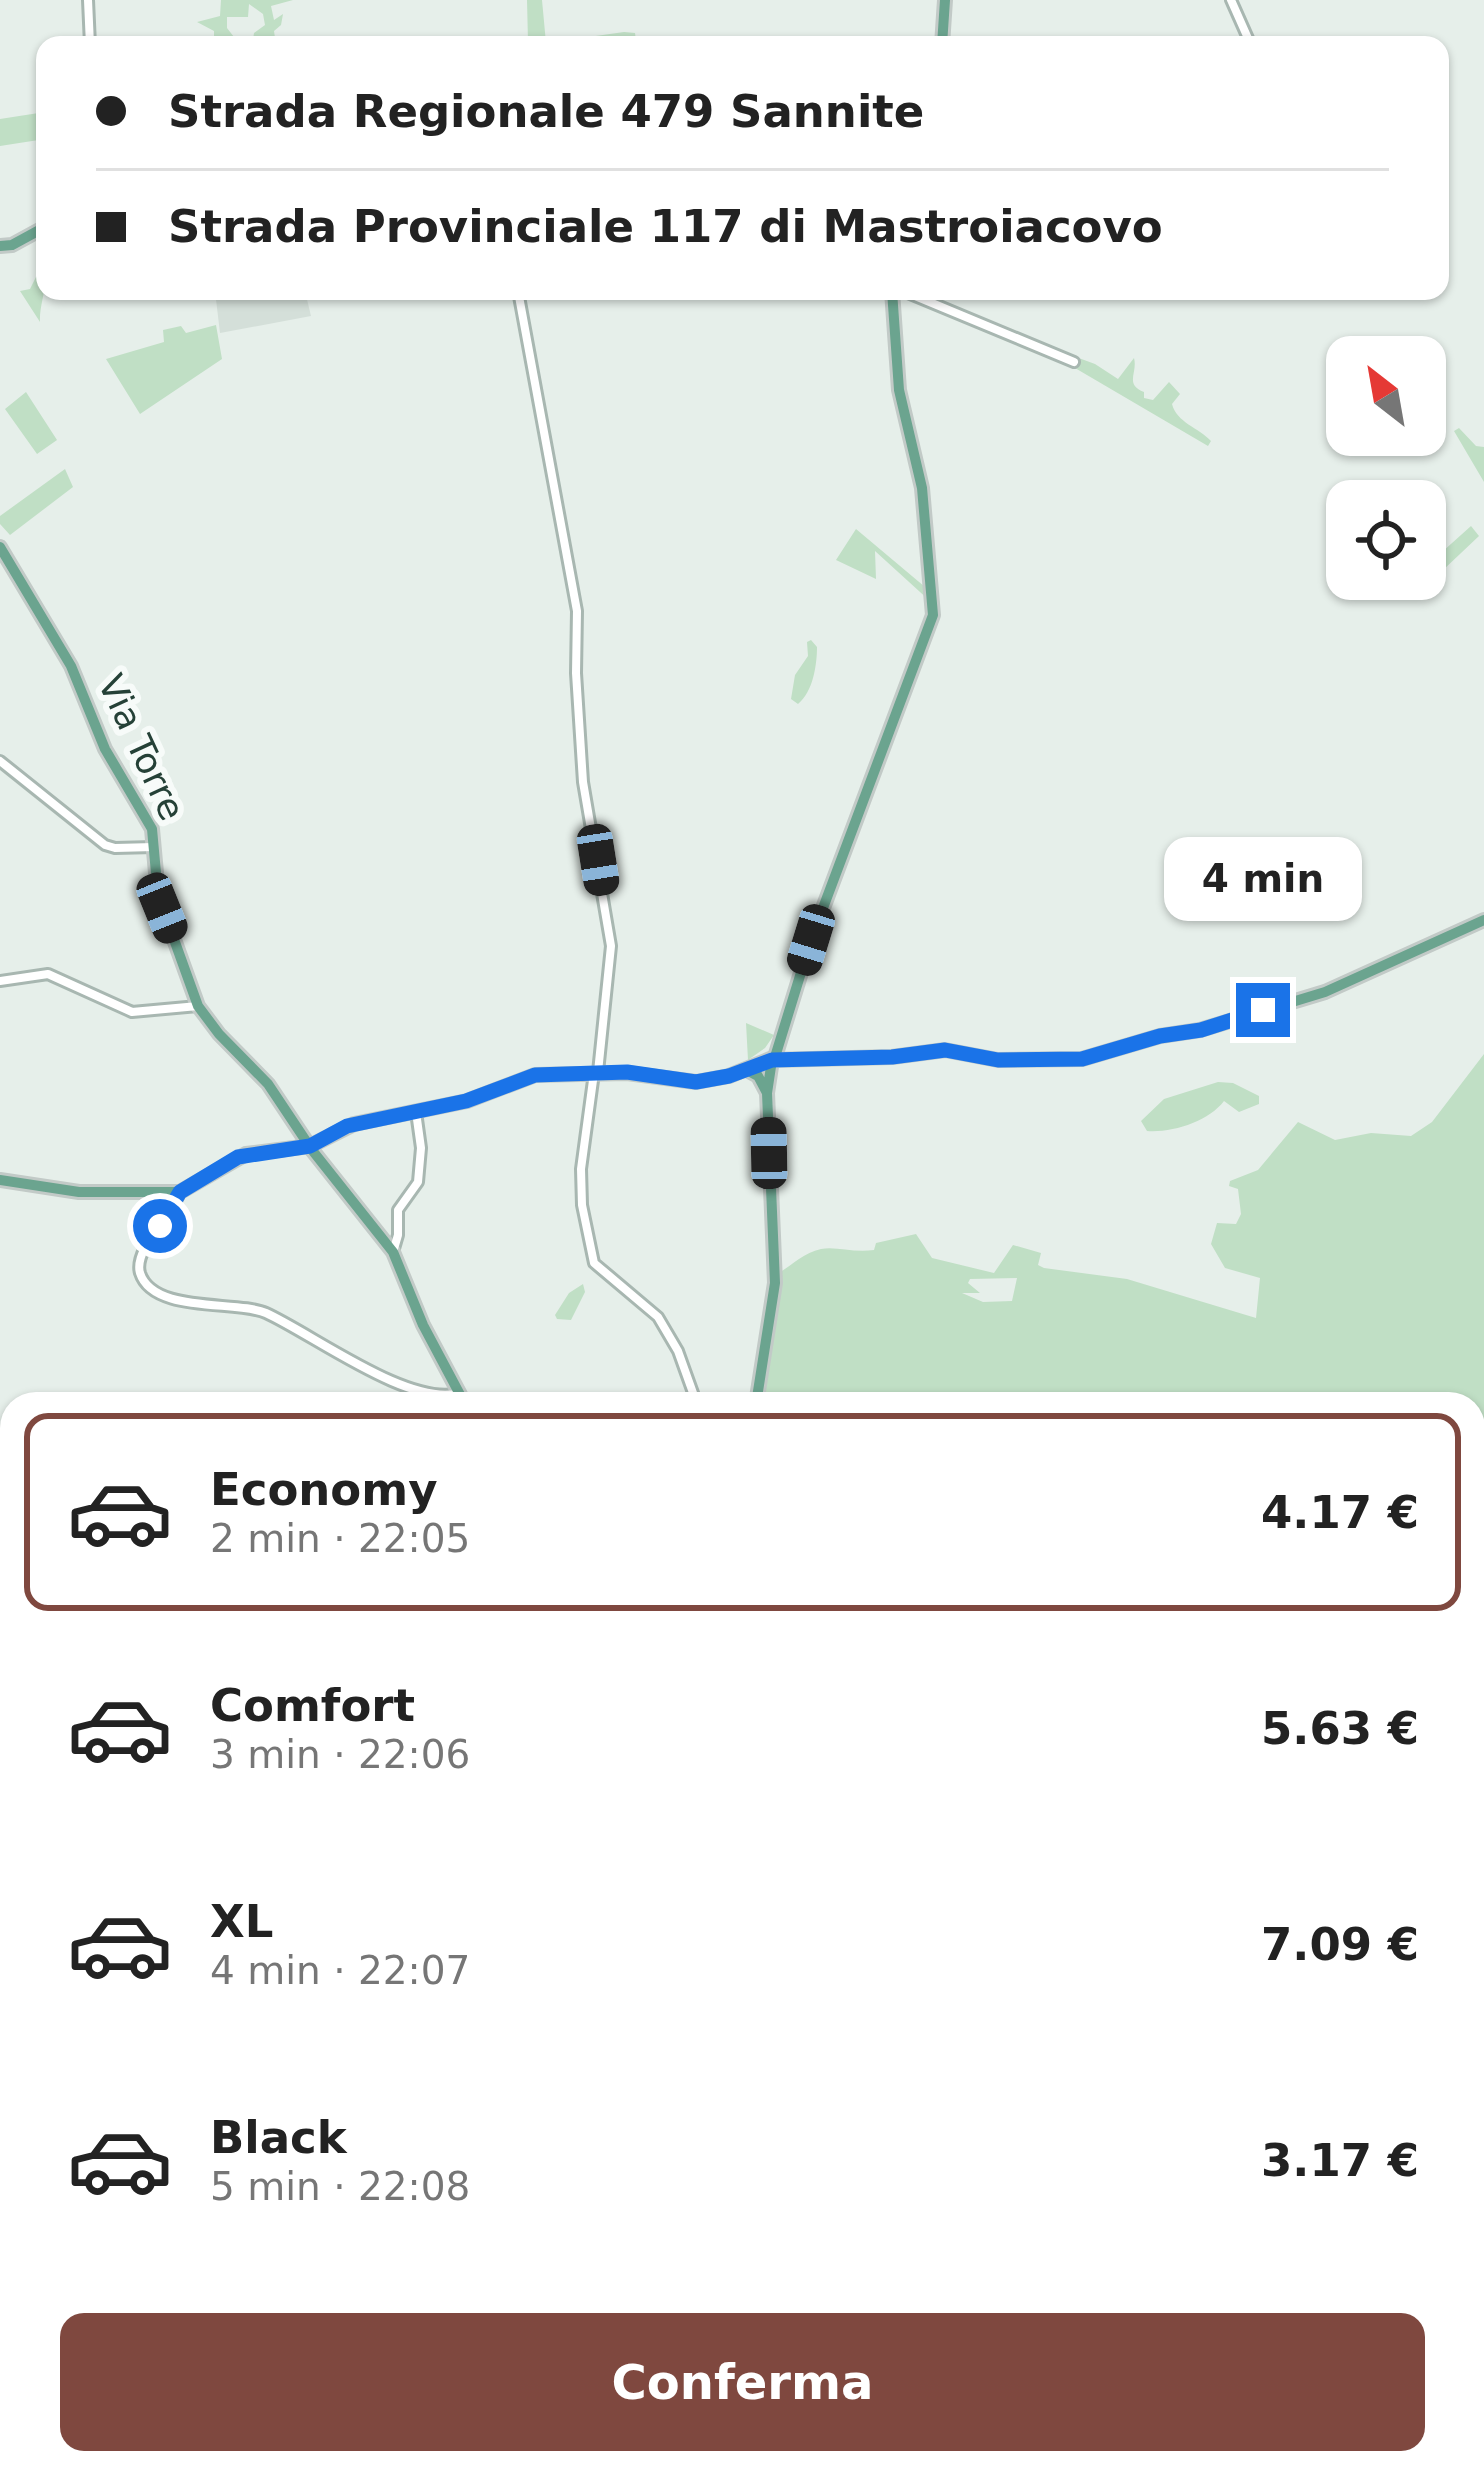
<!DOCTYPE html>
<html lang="it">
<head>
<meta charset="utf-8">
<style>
  body { margin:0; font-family:"DejaVu Sans",sans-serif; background:#f2f2f2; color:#222; height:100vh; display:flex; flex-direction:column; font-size:45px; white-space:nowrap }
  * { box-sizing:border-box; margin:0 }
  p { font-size:39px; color:#767676 }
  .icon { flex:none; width:66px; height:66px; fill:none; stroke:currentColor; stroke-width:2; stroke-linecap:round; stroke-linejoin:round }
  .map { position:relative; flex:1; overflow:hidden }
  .details { position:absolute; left:0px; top:1392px; width:1485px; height:1083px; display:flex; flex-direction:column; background:#fff; border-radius:36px 36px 0 0; box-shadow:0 3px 9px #0004 }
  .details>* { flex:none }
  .banner { position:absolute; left:36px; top:36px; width:1413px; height:264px; border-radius:24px; box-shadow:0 3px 9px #0004; display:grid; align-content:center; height:264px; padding:0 60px; background:#fff }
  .needle { width:78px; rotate:329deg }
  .tools { position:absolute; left:1326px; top:336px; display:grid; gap:24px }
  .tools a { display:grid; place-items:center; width:120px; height:120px; border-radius:24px; background:#fff; box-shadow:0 3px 9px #0004; font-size:60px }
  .end { position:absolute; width:54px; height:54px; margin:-27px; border:15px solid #1a73e8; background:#fff; box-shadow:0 0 0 6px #fff }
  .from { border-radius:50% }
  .bubble { position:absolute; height:84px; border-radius:24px; background:#fff; box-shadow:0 3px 9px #0004; font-size:39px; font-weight:600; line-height:84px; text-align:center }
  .car { position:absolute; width:36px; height:72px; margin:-36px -18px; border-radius:15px; box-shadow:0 0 9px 3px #0007; background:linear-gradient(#222 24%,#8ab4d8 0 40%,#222 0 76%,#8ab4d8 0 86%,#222 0) }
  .banner b { display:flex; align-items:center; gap:42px; height:114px; font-size:45px }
  .banner b+b { border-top:3px solid #e0e0e0 }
  .banner i { width:30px; height:30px; background:#222 }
  ul { padding:21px 0 0; list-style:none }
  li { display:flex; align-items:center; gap:36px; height:198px; margin:0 24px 18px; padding:0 36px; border:6px solid transparent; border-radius:24px }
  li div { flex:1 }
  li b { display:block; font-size:45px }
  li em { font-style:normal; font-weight:600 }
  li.active { border-color:#7f483f }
  li>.icon { width:108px; height:108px; stroke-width:1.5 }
  .primary-button { display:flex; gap:24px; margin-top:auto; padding:24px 60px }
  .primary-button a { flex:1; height:138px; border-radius:24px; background:#7f483f; color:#fff; font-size:48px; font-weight:600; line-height:138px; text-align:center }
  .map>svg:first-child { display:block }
</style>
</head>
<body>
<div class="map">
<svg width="1484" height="2474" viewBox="0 0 1484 2474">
  <rect width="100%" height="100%" fill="#e6efea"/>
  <path fill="#d4dfd9" d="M215,291H305L311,316L220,333Z"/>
  <path fill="#c0dfc5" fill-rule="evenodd" d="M221,0H293L271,6L274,20L283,14L281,25L274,31L276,45H252L254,33L265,25L263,14L249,4L248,17H227V28L234,37L231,45H208L214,39V31L197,22L220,16Z
    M527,0H542L546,43L624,32L635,33L636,40L514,45L528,42Z
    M45,112V120L37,125L45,126V139L0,146V119Z
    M42,265C50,286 39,301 40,322L20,291L30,289Z
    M216,325L222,359L140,414L106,359L164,342L163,330L181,326L186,333Z
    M1076,357L1095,364L1118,379L1134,358C1138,373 1124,384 1144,392V398L1153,400L1169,382L1180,394L1172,404C1177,423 1198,427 1211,441L1208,446L1075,368Z
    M26,392L57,440L37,454L5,409Z
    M1459,428L1476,446L1484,447V482L1454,431Z
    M65,469L73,487L10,535L0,524V516Z
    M1471,526L1479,536L1442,571L1432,561Z
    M856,529L931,592V602L875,551L876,579L836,560Z
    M811,640L817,647C817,665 813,692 798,704L791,699L795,675L808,656L807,642Z
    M746,1023L774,1035L765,1048L748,1060Z
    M1484,1054V2474H1357L1350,2463H1473V1404H756L775,1275C791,1267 802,1253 821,1249C836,1246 853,1253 874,1250L876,1243L916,1234L932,1258L994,1273L1013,1245L1041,1253L1038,1265L1044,1268L1127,1279L1256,1318L1260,1278L1225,1268L1211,1244L1217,1223L1236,1224L1241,1214L1238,1189L1229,1186L1230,1181L1258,1170L1298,1122L1335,1140L1371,1133L1411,1136L1432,1122ZM1017,1278L1012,1301L983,1302L962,1293H980L968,1283L970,1279Z
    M1218,1082L1233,1083L1259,1096V1104L1239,1112L1224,1101C1209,1121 1173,1133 1147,1131L1141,1121L1164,1099Z
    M583,1284L585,1292L571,1320L557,1319L555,1315L569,1293Z
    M0,1797L12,1811V1912L1,1923L12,1934V2463H620L616,2474H0Z
    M638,2463H954L953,2474H640L643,2467Z"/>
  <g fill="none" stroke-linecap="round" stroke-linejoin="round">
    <defs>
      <path id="minor" d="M88,0L90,45
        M1231,0L1251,45
        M518,291L577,611L576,673L583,782L611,946L598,1072
        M903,291L1074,362
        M0,761L105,845L115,848L154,847
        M0,981L48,974L132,1012L198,1006
        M594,1073L581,1169L582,1205L594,1263L658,1317L678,1351L697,1404
        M180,1192C174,1213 133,1249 140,1273C153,1314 237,1300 266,1313C314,1335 409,1407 459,1393
        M393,1252L398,1235V1210L418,1182L421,1148L416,1112
        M0,1489L12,1481
        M0,1709L12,1754
        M1473,1870L1484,1871
        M1473,1897H1484
        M1473,2049L1477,2073L1473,2084
        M1182,2463L1197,2474
        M1296,2463L1303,2474
        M558,2474L567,2463
        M953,2474L954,2463
        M1129,2474L1132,2463
        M1237,2474L1250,2463"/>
      <path id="major" d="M627,45H747
        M942,45L945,0
        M0,246L12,245L45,227
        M0,547L71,666L105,749L152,829L158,895L198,1006L219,1034L268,1084L312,1150L393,1252L423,1325L465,1404
        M747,1070L758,1076L767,1093L775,1283L756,1404
        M767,1093L772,1060L892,1057L945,1050L998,1060L1082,1059L1160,1036L1200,1030L1325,992L1484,920
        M0,1180L79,1192H180L246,1154L310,1146L354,1124L467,1101L535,1075L627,1073L696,1082L729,1076L775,1057L811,940L933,615L922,488L899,390L892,291"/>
    </defs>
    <use href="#minor" stroke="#a8b7b1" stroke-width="14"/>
    <use href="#major" stroke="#c2cac7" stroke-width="16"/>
    <use href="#minor" stroke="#fff" stroke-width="8"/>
    <use href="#major" stroke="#6ba48f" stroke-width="10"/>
  </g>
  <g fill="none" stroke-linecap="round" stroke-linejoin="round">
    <path stroke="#1a73e8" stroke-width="15" d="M160,1226L180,1192L238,1157L310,1146L347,1126L466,1101L535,1075L627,1072L696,1082L729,1076L772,1060L892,1057L945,1050L998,1060L1082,1059L1160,1036L1201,1030L1263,1010"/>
  </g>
  <g text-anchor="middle" stroke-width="12" stroke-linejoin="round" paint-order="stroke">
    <g font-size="36" fill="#254137" stroke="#f7fbf9">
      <text transform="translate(142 747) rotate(65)" y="13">Via Torre</text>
    </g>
  </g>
</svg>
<div class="tools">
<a><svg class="needle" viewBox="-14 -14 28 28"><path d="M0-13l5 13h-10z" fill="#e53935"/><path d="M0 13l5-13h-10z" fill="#767676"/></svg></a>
<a><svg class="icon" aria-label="locate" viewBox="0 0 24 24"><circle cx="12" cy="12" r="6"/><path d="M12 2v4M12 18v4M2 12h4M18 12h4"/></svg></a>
</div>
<i class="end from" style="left:160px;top:1226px"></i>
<i class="end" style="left:1263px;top:1010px"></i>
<div class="bubble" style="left:1164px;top:837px;width:198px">4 min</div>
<i class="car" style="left:598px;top:860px;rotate:171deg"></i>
<i class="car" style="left:162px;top:908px;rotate:158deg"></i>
<i class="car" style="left:811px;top:940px;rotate:197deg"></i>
<i class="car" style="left:769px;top:1153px;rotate:359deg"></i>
<div class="banner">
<b><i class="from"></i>Strada Regionale 479 Sannite</b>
<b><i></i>Strada Provinciale 117 di Mastroiacovo</b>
</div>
<section class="details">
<ul>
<li class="active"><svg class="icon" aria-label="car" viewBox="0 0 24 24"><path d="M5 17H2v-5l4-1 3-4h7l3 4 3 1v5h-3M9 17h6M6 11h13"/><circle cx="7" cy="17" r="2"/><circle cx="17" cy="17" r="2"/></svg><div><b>Economy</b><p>2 min · 22:05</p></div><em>4.17 €</em></li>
<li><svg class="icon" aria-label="car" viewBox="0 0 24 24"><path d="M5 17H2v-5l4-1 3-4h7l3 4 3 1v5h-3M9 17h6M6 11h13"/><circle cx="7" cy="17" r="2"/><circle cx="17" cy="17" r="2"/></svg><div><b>Comfort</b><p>3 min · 22:06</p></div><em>5.63 €</em></li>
<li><svg class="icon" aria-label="car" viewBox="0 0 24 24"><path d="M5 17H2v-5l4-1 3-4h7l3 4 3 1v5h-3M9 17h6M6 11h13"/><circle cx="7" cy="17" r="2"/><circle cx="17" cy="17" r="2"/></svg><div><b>XL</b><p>4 min · 22:07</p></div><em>7.09 €</em></li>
<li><svg class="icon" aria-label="car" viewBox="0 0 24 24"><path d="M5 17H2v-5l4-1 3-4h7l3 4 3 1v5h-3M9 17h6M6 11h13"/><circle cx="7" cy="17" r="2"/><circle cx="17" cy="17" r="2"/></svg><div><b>Black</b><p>5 min · 22:08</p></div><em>3.17 €</em></li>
</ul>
<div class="primary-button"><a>Conferma</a></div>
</section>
</div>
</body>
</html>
